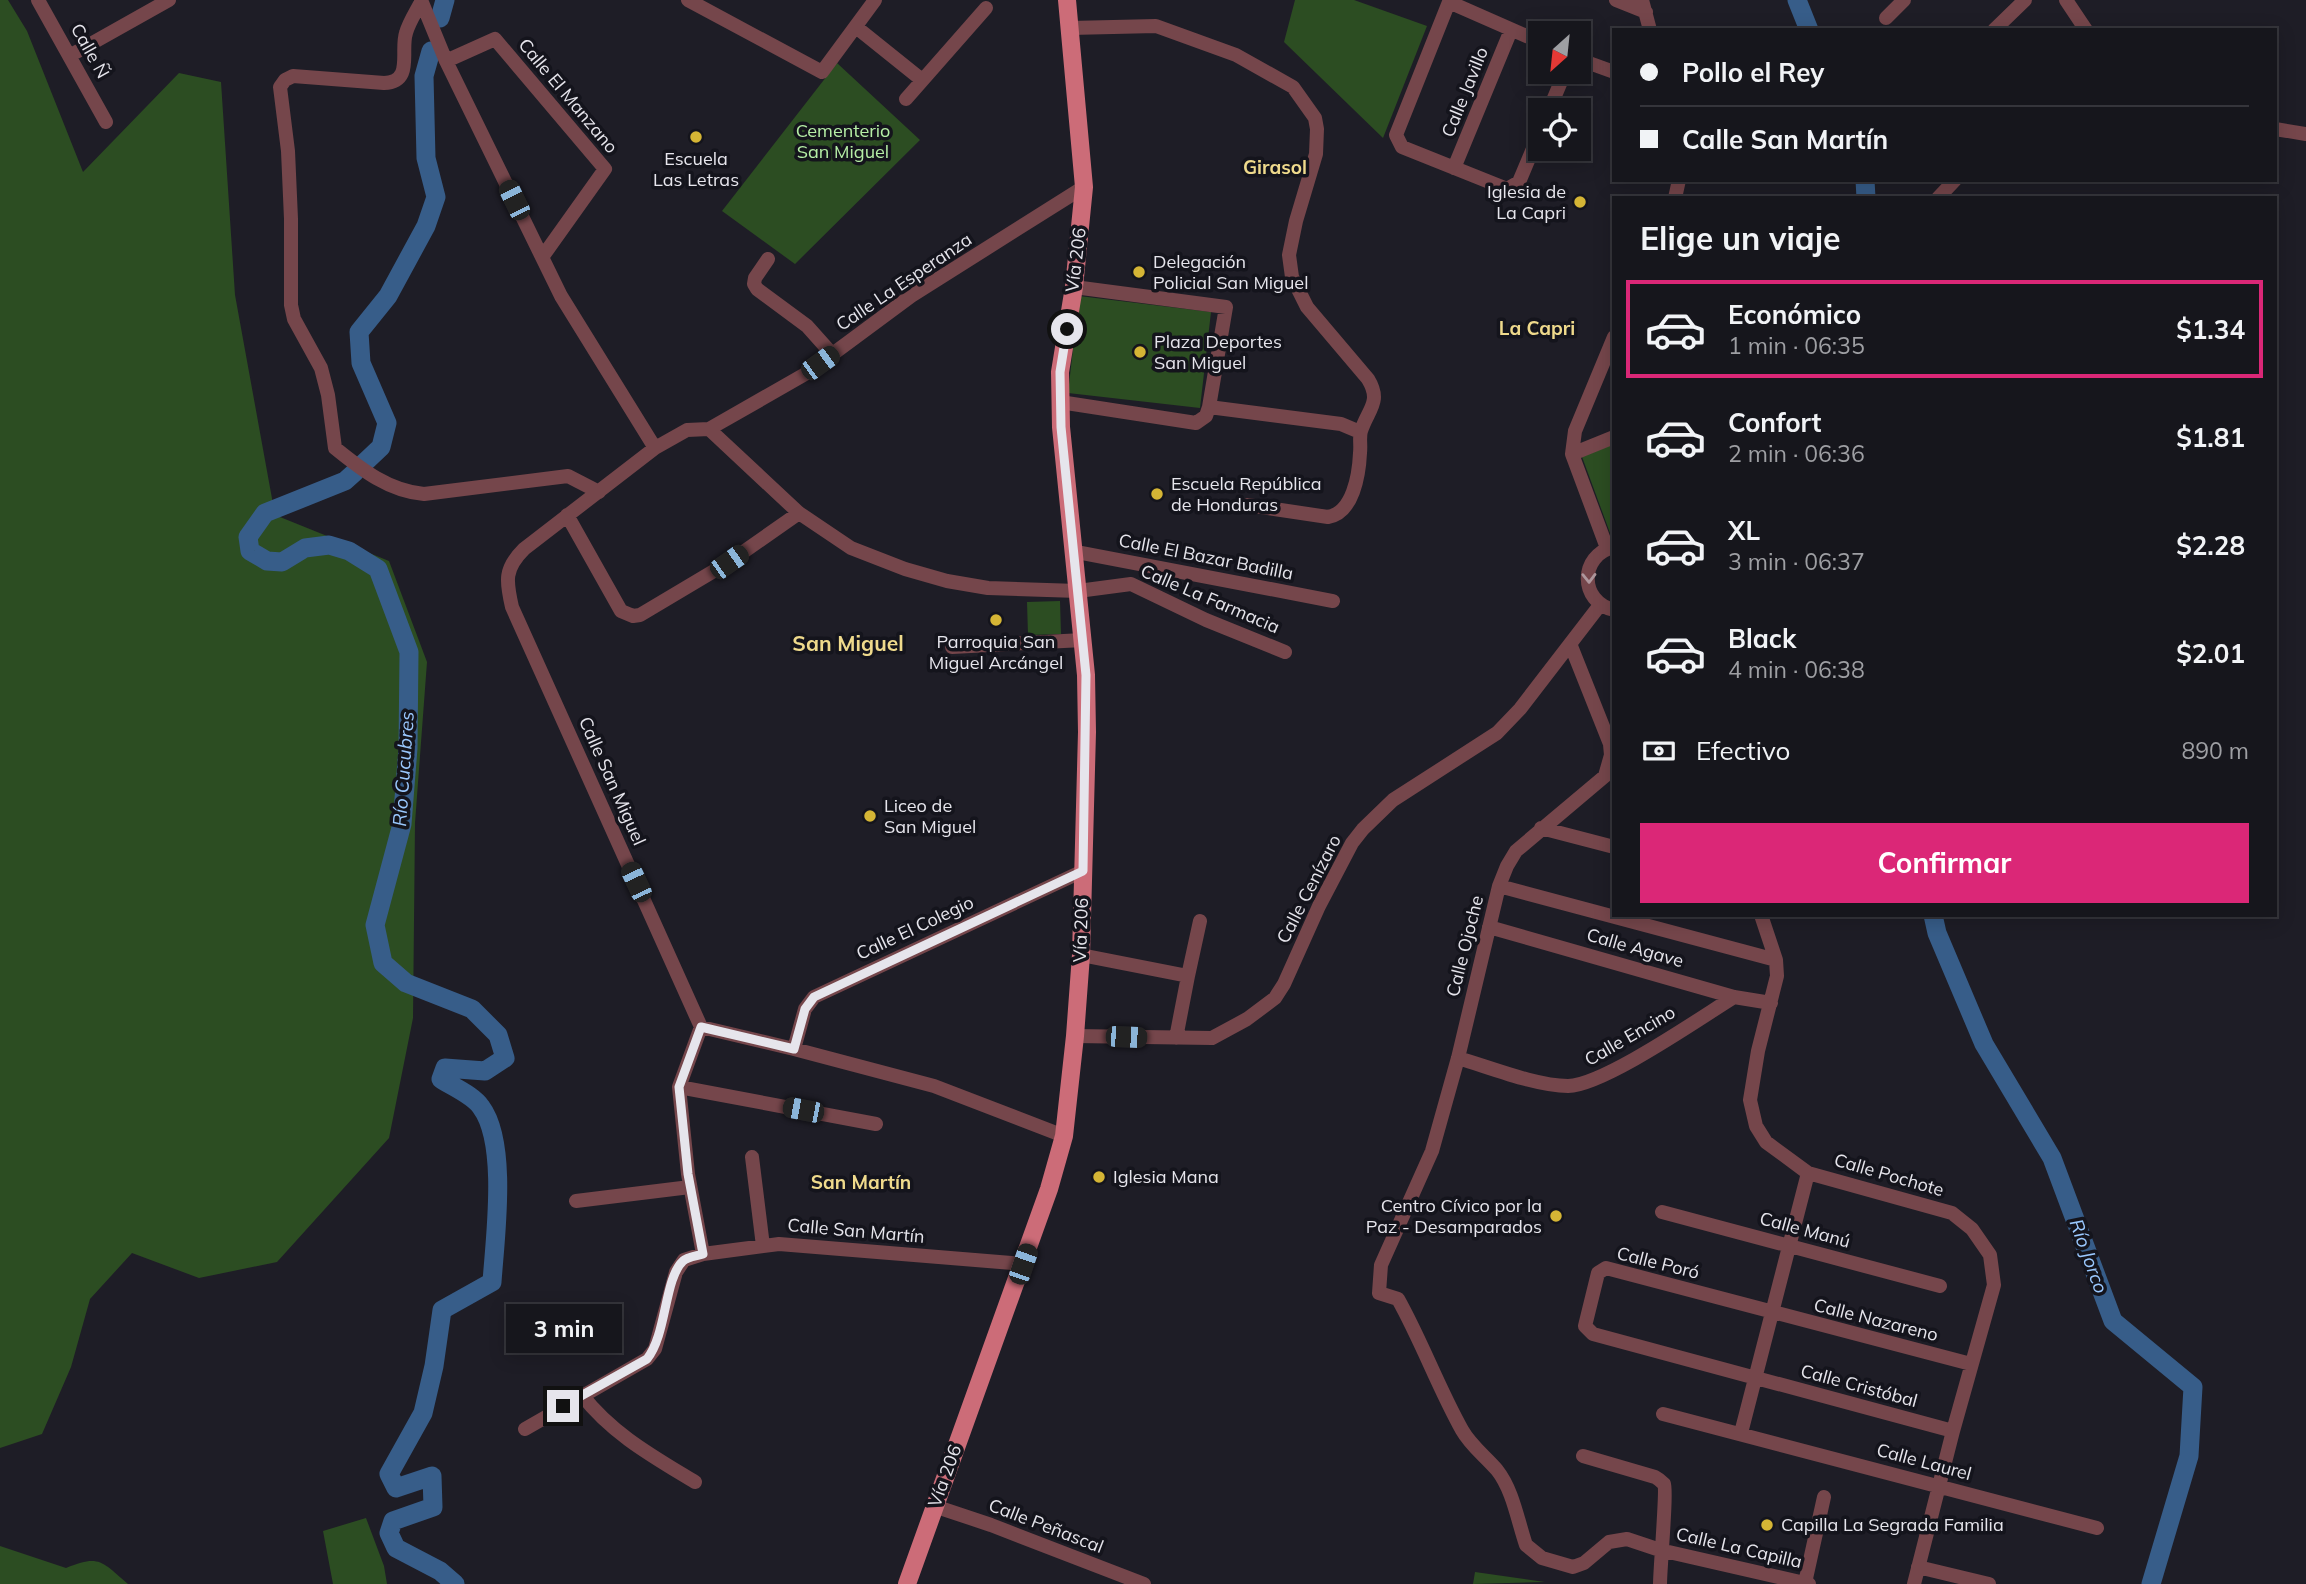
<!DOCTYPE html>
<html lang="es">
<head>
<meta charset="utf-8">
<style>
  body { margin:0; font-family:Mulish,sans-serif; background:#232329; color:#f1f3f6; height:100vh; display:flex; flex-direction:column; font-size:26px; white-space:nowrap }
  * { box-sizing:border-box; margin:0 }
  p { font-size:23px; color:#9e9fa3 }
  .icon { flex:none; width:38px; height:38px; fill:none; stroke:currentColor; stroke-width:2; stroke-linecap:round; stroke-linejoin:round }
  .map { position:relative; flex:1; overflow:hidden }
  .panel { position:absolute; left:1612px; top:196px; width:665px; height:721px; display:flex; flex-direction:column; background:#16161c; border-radius:0px; box-shadow:0 4px 18px #0003,0 0 0 2px #35353b }
  .panel>* { flex:none }
  .guide { position:absolute; left:1612px; top:28px; width:665px; height:154px; border-radius:0px; box-shadow:0 4px 18px #0003,0 0 0 2px #35353b; display:grid; align-content:center; height:154px; padding:0 28px; background:#16161c }
  .needle { width:46px; rotate:207deg }
  .fabs { position:absolute; left:1528px; top:21px; display:grid; gap:14px }
  .fabs a { display:grid; place-items:center; width:63px; height:63px; border-radius:0px; background:#16161c; box-shadow:0 4px 18px #0003,0 0 0 2px #35353b; font-size:35px }
  .end { position:absolute; width:32px; height:32px; margin:-16px; border:9px solid #e6e5ec; background:#111; box-shadow:0 0 0 4px #111 }
  .from { border-radius:50% }
  .bubble { position:absolute; height:49px; border-radius:0px; background:#16161c; box-shadow:0 4px 18px #0003,0 0 0 2px #35353b; font-size:23px; font-weight:700; line-height:49px; text-align:center }
  .car { position:absolute; width:21px; height:42px; margin:-21px -10px; border-radius:9px; box-shadow:0 0 5px 2px #0007; background:linear-gradient(#222 24%,#8ab4d8 0 40%,#222 0 76%,#8ab4d8 0 86%,#222 0) }
  .guide b { display:flex; align-items:center; gap:24px; height:66px; font-size:26px }
  .guide b+b { border-top:2px solid #35353b }
  .guide i { width:18px; height:18px; background:#f1f3f6 }
  ul { padding:0; list-style:none }
  li { display:flex; align-items:center; gap:21px; height:98px; margin:0 14px 10px; padding:0 14px; border:4px solid transparent; border-radius:0px }
  li div { flex:1 }
  li b { display:block; font-size:26px }
  li em { font-style:normal; font-weight:700 }
  li.on { border-color:#db2777 }
  li>.icon { width:63px; height:63px; stroke-width:1.5 }
  h2 { padding:0 28px; font-size:32px; line-height:84px }
  .pay { display:flex; align-items:center; gap:18px; height:77px; padding:0 28px; font-size:26px }
  .pay p { margin-inline-start:auto }
  .action { display:flex; gap:14px; margin-top:auto; padding:14px 28px }
  .action a { flex:1; height:80px; border-radius:0px; background:#db2777; color:#fff; font-size:28px; font-weight:700; line-height:80px; text-align:center }
  .map>svg:first-child { display:block }
</style>
</head>
<body>
<div class="map">
<svg width="2306" height="1584" viewBox="0 0 2306 1584">
  <rect width="100%" height="100%" fill="#1e1d26"/>
  <path fill="#2c4d22" d="M0,0H8L27,31L83,172L179,73L221,82L235,295L275,515L389,561L427,662L415,823L413,1018L389,1138L277,1262L199,1278L132,1253L90,1299L71,1367L42,1434L0,1448Z
    M1295,0H1354L1427,26L1383,138L1284,42Z
    M837,63L920,140L795,264L722,211Z
    M1079,296L1211,312L1200,408L1068,393Z
    M1613,441V541L1581,454Z
    M1060,601L1061,634L1028,635L1027,602Z
    M366,1518L384,1566L387,1584H333L323,1531Z
    M0,1546L66,1568C100,1554 102,1562 128,1584H0Z
    M1475,1572L1545,1582L1473,1584Z"/>
  <g fill="none" stroke-linecap="round" stroke-linejoin="round">
    <path stroke="#375d89" stroke-width="19" d="M1797,0L1809,30
      M440,18L445,0
      M1865,180L1866,198
      M363,464L381,447L387,423L361,363L359,332L388,296L426,226L436,197L426,158L424,76L431,51
      M355,472L345,481L265,513L248,537L250,551L267,561L282,562L305,548L329,545L349,551L378,569L409,652L408,748L402,824L375,925L383,963L406,983L472,1009L498,1035L505,1058L485,1071L445,1068L441,1079C453,1087 473,1095 481,1107C508,1143 495,1238 492,1282L442,1310L434,1366L423,1413L389,1474L396,1488L432,1476L433,1507L393,1521L389,1533L396,1548L440,1571L455,1584
      M1933,915L1937,933L1984,1044L2052,1158L2113,1321L2193,1387L2189,1456L2151,1584"/>
    <path stroke="#75464b" stroke-width="14" d="M38,0L106,122
      M421,0L446,61L561,296L655,448
      M688,0L822,72L875,0
      M1450,0L1449,2L1540,42
      M1616,0L1646,12
      M1642,0L1650,30
      M2066,0L2086,30
      M421,2C416,12 409,22 406,33C400,51 414,82 384,83L293,76L285,80L280,87L288,151L291,219V305L294,319L321,368L328,395L335,448C362,470 389,491 424,494L568,476L599,492
      M1449,2L1396,135L1402,147L1507,189L1519,182L1540,132
      M1886,18L1904,0
      M856,27L922,80
      M1070,28L1156,26L1236,55L1293,87L1315,118L1317,129L1316,154L1296,221L1289,255L1292,277L1307,307L1368,379C1382,402 1368,409 1361,431C1359,437 1361,445 1360,453C1359,475 1353,513 1328,517L1248,505
      M1994,30L2025,0
      M71,55L169,0
      M1578,59L1614,72
      M446,61L495,39L605,169L543,256
      M906,99L986,8
      M1549,110L1565,72
      M2275,129L2306,134
      M1454,168L1511,30
      M1675,198L1679,180
      M1938,198L1955,180
      M768,259L755,278L754,284L757,289L807,326L832,354
      M1074,287L1226,307L1209,407
      M1060,402L1196,423L1206,416L1209,407L1341,424L1360,432
      M709,429L807,373L911,296L1084,187
      M1572,454L1614,437
      M567,515L621,611L633,616L640,615L729,562L799,513
      M1614,547C1579,555 1579,602 1614,610
      M1607,548L1572,454L1575,431L1614,337
      M1072,551L1333,601
      M1571,646L1610,744L1611,755L1605,776L1516,851L1507,866L1499,886L1458,1058L1432,1151L1381,1265L1379,1293L1398,1299C1422,1342 1438,1387 1462,1430C1471,1446 1485,1456 1497,1470C1513,1490 1518,1522 1526,1545L1542,1558L1573,1567L1584,1563L1609,1542L1627,1539L1660,1550L1809,1584
      M952,647L1083,640
      M1541,828L1614,847
      M1499,886L1776,960
      M1761,915L1776,960L1777,976L1758,1051L1750,1100L1756,1126L1766,1142L1808,1173L1952,1213L1972,1229L1990,1255L1994,1285L1953,1431L1914,1584
      M1489,927L1734,997L1771,1003
      M1081,955L1188,976L1176,1038
      M1188,976L1200,921
      M701,1027L679,1087L688,1174L703,1254
      M1075,1036L1212,1038L1247,1019L1275,998L1284,984L1319,906L1352,843L1363,829L1393,800L1497,733L1520,709L1600,605
      M794,1049L805,1009L814,997L1083,871
      M1458,1058C1489,1067 1536,1086 1568,1086C1604,1085 1700,1018 1734,997
      M679,1087L876,1124
      M1064,1136L934,1086L794,1049L701,1027L512,607C506,581 504,569 524,549L655,448L687,430L709,429L799,513L851,548L905,569L947,581L988,588L1078,591L1131,584L1206,620L1285,652
      M752,1157L763,1246
      M576,1201L690,1187
      M1662,1212L1940,1286
      M582,1395C612,1434 654,1457 695,1482
      M1663,1414L2097,1528
      M525,1429L647,1359L655,1349L676,1272L684,1260L703,1254L779,1244L1023,1264
      M1953,1431L1593,1334L1585,1326L1598,1273L1606,1268L1971,1364
      M1741,1433L1808,1173
      M1583,1456L1655,1477C1657,1478 1663,1483 1664,1484C1667,1490 1660,1570 1660,1584
      M934,1506L991,1525L1144,1584
      M1918,1567L1989,1584
      M1805,1583L1824,1497"/>
    <path stroke="#cc6c78" stroke-width="18" d="M907,1584L1049,1189L1064,1136L1075,1036L1081,955L1087,732L1086,675L1061,427L1060,372L1074,287L1084,187L1067,0"/>
  </g>
  <defs><path id="oneway-chevron" d="M-2-3.5L2.5 0L-2 3.5" fill="none" stroke-width="1.6" stroke-linecap="round" stroke-linejoin="round" transform="scale(1.75)"/></defs>
  <use stroke="#ae969c" href="#oneway-chevron" transform="translate(1589 578) rotate(89)"/>
  <g fill="none" stroke-linecap="round" stroke-linejoin="round">
    <path stroke="#e6e5ec" stroke-width="9" d="M563,1406L647,1359C667,1334 664,1279 683,1261C687,1257 697,1256 703,1254L688,1174L679,1087L701,1027L794,1049L805,1009L814,997L1083,871L1086,675L1061,427L1060,372L1067,329"/>
  </g>
  <g fill="#d5b535" stroke="#14141c" stroke-width="2.5">
    <circle cx="696" cy="137" r="7"/>
    <circle cx="1580" cy="202" r="7"/>
    <circle cx="1139" cy="272" r="7"/>
    <circle cx="1140" cy="352" r="7"/>
    <circle cx="1157" cy="494" r="7"/>
    <circle cx="996" cy="620" r="7"/>
    <circle cx="870" cy="816" r="7"/>
    <circle cx="1099" cy="1177" r="7"/>
    <circle cx="1556" cy="1216" r="7"/>
    <circle cx="1767" cy="1525" r="7"/>
  </g>
  <g text-anchor="middle" stroke-width="7" stroke-linejoin="round" paint-order="stroke">
    <g font-size="18" fill="#e6e5ec" stroke="#14141c">
      <text transform="translate(90 51) rotate(61)" y="6">Calle Ñ</text>
      <text transform="translate(1465 92) rotate(-68)" y="6">Calle Javillo</text>
      <text transform="translate(568 96) rotate(50)" y="6">Calle El Manzano</text>
      <text transform="translate(1076 260) rotate(-83)" y="6">Vía 206</text>
      <text transform="translate(904 282) rotate(-34)" y="6">Calle La Esperanza</text>
      <text transform="translate(1206 557) rotate(11)" y="6">Calle El Bazar Badilla</text>
      <text transform="translate(1210 599) rotate(23)" y="6">Calle La Farmacia</text>
      <text transform="translate(612 781) rotate(66)" y="6">Calle San Miguel</text>
      <text transform="translate(1309 889) rotate(-63)" y="6">Calle Cenízaro</text>
      <text transform="translate(915 928) rotate(-25)" y="6">Calle El Colegio</text>
      <text transform="translate(1081 930) rotate(-88)" y="6">Vía 206</text>
      <text transform="translate(1465 946) rotate(-76)" y="6">Calle Ojoche</text>
      <text transform="translate(1635 948) rotate(16)" y="6">Calle Agave</text>
      <text transform="translate(1630 1036) rotate(-30)" y="6">Calle Encino</text>
      <text transform="translate(1889 1175) rotate(16)" y="6">Calle Pochote</text>
      <text transform="translate(1805 1230) rotate(15)" y="6">Calle Manú</text>
      <text transform="translate(856 1231) rotate(5)" y="6">Calle San Martín</text>
      <text transform="translate(1658 1263) rotate(14)" y="6">Calle Poró</text>
      <text transform="translate(1876 1320) rotate(14)" y="6">Calle Nazareno</text>
      <text transform="translate(1859 1386) rotate(15)" y="6">Calle Cristóbal</text>
      <text transform="translate(1924 1462) rotate(15)" y="6">Calle Laurel</text>
      <text transform="translate(945 1476) rotate(-70)" y="6">Vía 206</text>
      <text transform="translate(1046 1526) rotate(21)" y="6">Calle Peñascal</text>
      <text transform="translate(1739 1548) rotate(13)" y="6">Calle La Capilla</text>
    </g>
    <g font-size="18" fill="#b6efa6" stroke="#14141c">
      <text x="843" y="137">Cementerio<tspan x="843" dy="21">San Miguel</tspan></text>
    </g>
    <g font-size="18" fill="#e6e5ec" stroke="#14141c" text-anchor="start">
      <text x="696" y="165" text-anchor="middle">Escuela<tspan x="696" dy="21">Las Letras</tspan></text>
      <text x="1566" y="198" text-anchor="end">Iglesia de<tspan x="1566" dy="21">La Capri</tspan></text>
      <text x="1153" y="268">Delegación<tspan x="1153" dy="21">Policial San Miguel</tspan></text>
      <text x="1154" y="348">Plaza Deportes<tspan x="1154" dy="21">San Miguel</tspan></text>
      <text x="1171" y="490">Escuela República<tspan x="1171" dy="21">de Honduras</tspan></text>
      <text x="996" y="648" text-anchor="middle">Parroquia San<tspan x="996" dy="21">Miguel Arcángel</tspan></text>
      <text x="884" y="812">Liceo de<tspan x="884" dy="21">San Miguel</tspan></text>
      <text x="1113" y="1183">Iglesia Mana</text>
      <text x="1542" y="1212" text-anchor="end">Centro Cívico por la<tspan x="1542" dy="21">Paz - Desamparados</tspan></text>
      <text x="1781" y="1531">Capilla La Segrada Familia</text>
    </g>
    <g font-size="19" font-weight="bold" fill="#efda8c" stroke="#14141c">
      <text x="1275" y="174">Girasol</text>
      <text x="1537" y="335">La Capri</text>
      <text x="861" y="1189">San Martín</text>
    </g>
    <g font-size="19" font-style="italic" fill="#9ac8fe" stroke="#14141c">
      <text transform="translate(403 769) rotate(-86)" y="7">Río Cucubres</text>
      <text transform="translate(2089 1256) rotate(70)" y="7">Río Jorco</text>
    </g>
    <g font-size="21" font-weight="bold" fill="#efda8c" stroke="#14141c">
      <text x="848" y="651">San Miguel</text>
    </g>
  </g>
</svg>
<div class="fabs">
<a><svg class="needle" viewBox="-14 -14 28 28"><path d="M0-13l5 13h-10z" fill="#e53935"/><path d="M0 13l5-13h-10z" fill="#9e9fa3"/></svg></a>
<a><svg class="icon" aria-label="locate" viewBox="0 0 24 24"><circle cx="12" cy="12" r="6"/><path d="M12 2v4M12 18v4M2 12h4M18 12h4"/></svg></a>
</div>
<i class="end from" style="left:1067px;top:329px"></i>
<i class="end" style="left:563px;top:1406px"></i>
<div class="bubble" style="left:506px;top:1304px;width:116px">3 min</div>
<i class="car" style="left:514px;top:200px;rotate:334deg"></i>
<i class="car" style="left:820px;top:363px;rotate:54deg"></i>
<i class="car" style="left:729px;top:562px;rotate:55deg"></i>
<i class="car" style="left:636px;top:882px;rotate:335deg"></i>
<i class="car" style="left:1126px;top:1037px;rotate:92deg"></i>
<i class="car" style="left:803px;top:1110px;rotate:281deg"></i>
<i class="car" style="left:1023px;top:1264px;rotate:19deg"></i>
<div class="guide">
<b><i class="from"></i>Pollo el Rey</b>
<b><i></i>Calle San Martín</b>
</div>
<section class="panel">
<h2>Elige un viaje</h2>
<ul>
<li class="on"><svg class="icon" aria-label="car" viewBox="0 0 24 24"><path d="M5 17H2v-5l4-1 3-4h7l3 4 3 1v5h-3M9 17h6M6 11h13"/><circle cx="7" cy="17" r="2"/><circle cx="17" cy="17" r="2"/></svg><div><b>Económico</b><p>1 min · 06:35</p></div><em>$1.34</em></li>
<li><svg class="icon" aria-label="car" viewBox="0 0 24 24"><path d="M5 17H2v-5l4-1 3-4h7l3 4 3 1v5h-3M9 17h6M6 11h13"/><circle cx="7" cy="17" r="2"/><circle cx="17" cy="17" r="2"/></svg><div><b>Confort</b><p>2 min · 06:36</p></div><em>$1.81</em></li>
<li><svg class="icon" aria-label="car" viewBox="0 0 24 24"><path d="M5 17H2v-5l4-1 3-4h7l3 4 3 1v5h-3M9 17h6M6 11h13"/><circle cx="7" cy="17" r="2"/><circle cx="17" cy="17" r="2"/></svg><div><b>XL</b><p>3 min · 06:37</p></div><em>$2.28</em></li>
<li><svg class="icon" aria-label="car" viewBox="0 0 24 24"><path d="M5 17H2v-5l4-1 3-4h7l3 4 3 1v5h-3M9 17h6M6 11h13"/><circle cx="7" cy="17" r="2"/><circle cx="17" cy="17" r="2"/></svg><div><b>Black</b><p>4 min · 06:38</p></div><em>$2.01</em></li>
</ul>
<div class="pay"><svg class="icon" aria-label="cash" viewBox="0 0 24 24"><path d="M3 7h18v10H3z"/><circle cx="12" cy="12" r="2"/></svg>Efectivo<p>890 m</p></div>
<div class="action"><a>Confirmar</a></div>
</section>
</div>
</body>
</html>
